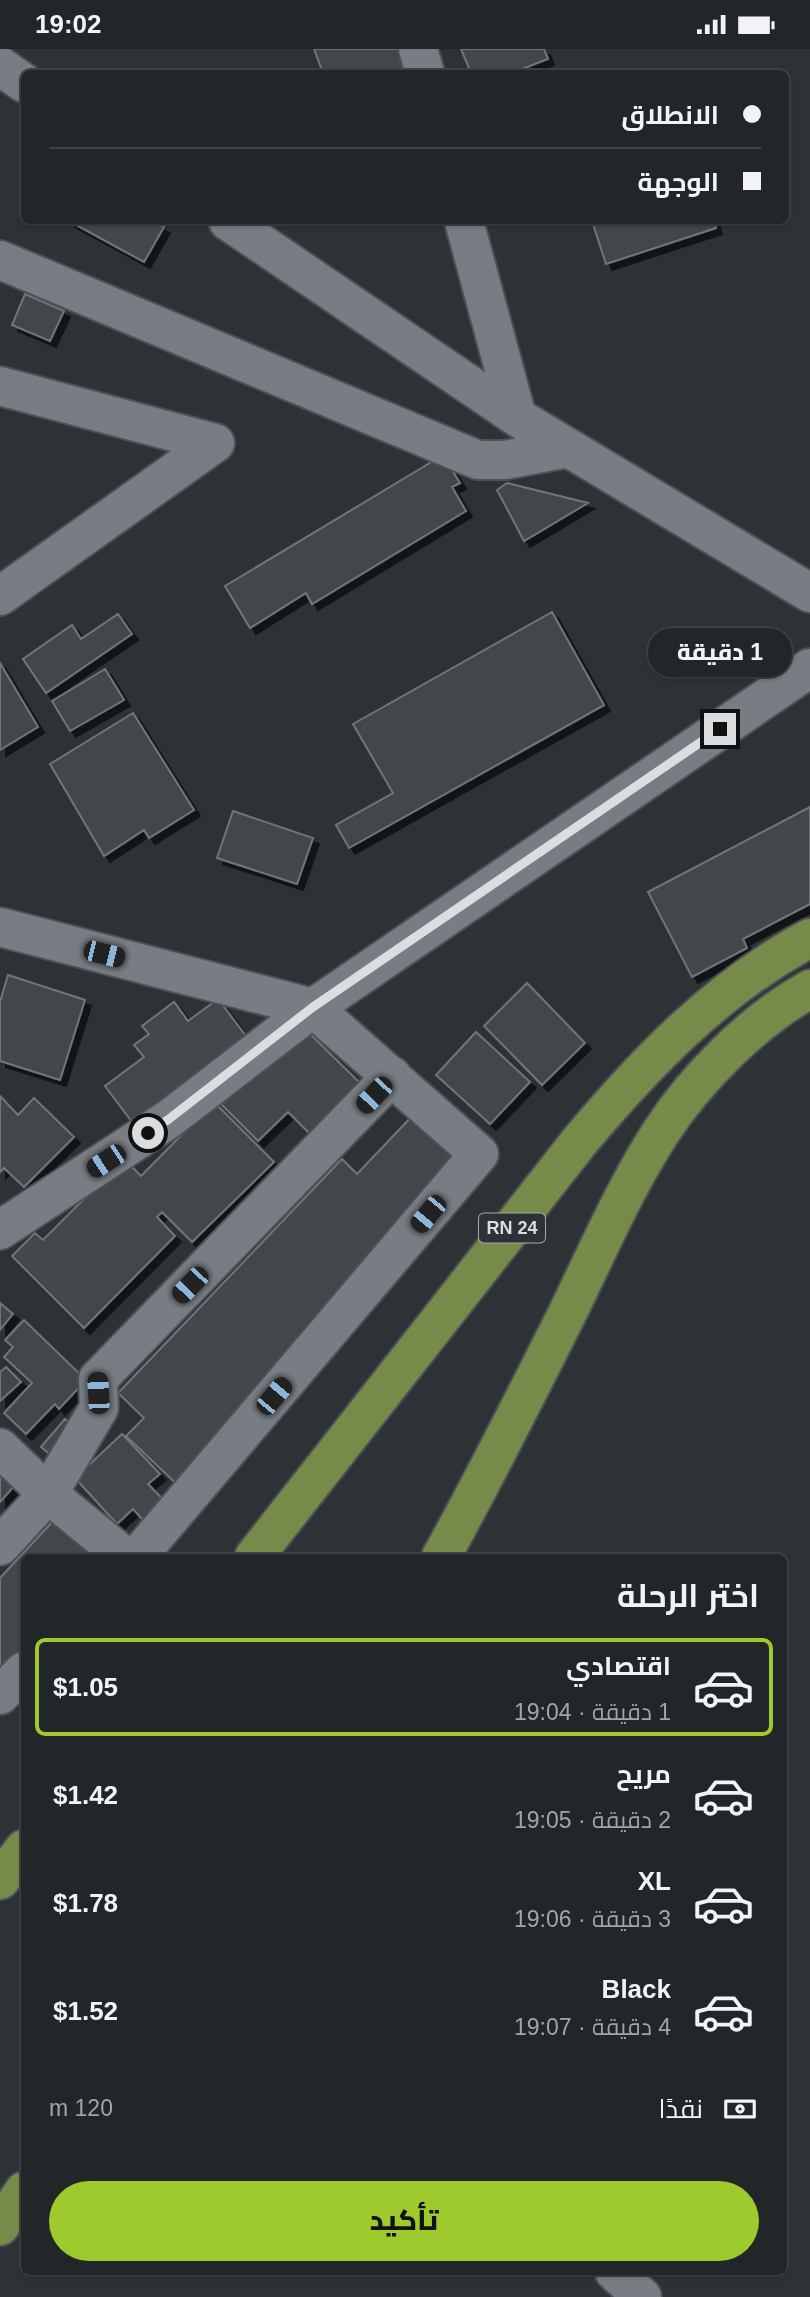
<!DOCTYPE html>
<html lang="ar">
<head>
<meta charset="utf-8">
<style>
  body { margin:0; font-family:Helvetica,Cairo,sans-serif; background:#2e3235; color:#f1f3f6; direction:rtl; height:100vh; display:flex; flex-direction:column; font-size:26px; white-space:nowrap }
  * { box-sizing:border-box; margin:0 }
  p { font-size:23px; color:#a2a5a8 }
  .icon { flex:none; width:38px; height:38px; fill:none; stroke:currentColor; stroke-width:2; stroke-linecap:round; stroke-linejoin:round }
  .map { position:relative; flex:1; overflow:hidden; direction:ltr }
  .drawer { position:absolute; left:21px; top:1505px; width:766px; height:721px; display:flex; flex-direction:column; background:#222629; border-radius:10px; box-shadow:0 2px 5px #0004,0 0 0 2px #3f4346; direction:rtl }
  .drawer>* { flex:none }
  .hud { position:absolute; left:21px; top:21px; width:768px; height:154px; border-radius:10px; box-shadow:0 2px 5px #0004,0 0 0 2px #3f4346; direction:rtl; display:grid; align-content:center; height:154px; padding:0 28px; background:#222629 }
  .end { position:absolute; width:32px; height:32px; margin:-16px; border:9px solid #dbdee1; background:#111; box-shadow:0 0 0 4px #111 }
  .from { border-radius:50% }
  .bubble { position:absolute; height:49px; border-radius:24px; background:#222629; box-shadow:0 2px 5px #0004,0 0 0 2px #3f4346; font-size:23px; font-weight:800; line-height:49px; text-align:center; direction:rtl }
  .car { position:absolute; width:21px; height:42px; margin:-21px -10px; border-radius:9px; box-shadow:0 0 5px 2px #0007; background:linear-gradient(#222 24%,#8ab4d8 0 40%,#222 0 76%,#8ab4d8 0 86%,#222 0) }
  .hud b { display:flex; align-items:center; gap:24px; height:66px; font-size:26px }
  .hud b+b { border-top:2px solid #3f4346 }
  .hud i { width:18px; height:18px; background:#f1f3f6 }
  ul { padding:0; list-style:none }
  li { display:flex; align-items:center; gap:21px; height:98px; margin:0 14px 10px; padding:0 14px; border:4px solid transparent; border-radius:10px }
  li div { flex:1 }
  li b { display:block; font-size:26px }
  li em { font-style:normal; font-weight:800 }
  li.active { border-color:#9fca2d }
  li>.icon { width:63px; height:63px; stroke-width:1.5 }
  h2 { padding:0 28px; font-size:32px; line-height:84px }
  .pay { display:flex; align-items:center; gap:18px; height:77px; padding:0 28px; font-size:26px }
  .pay p { margin-inline-start:auto }
  .cta { display:flex; gap:14px; margin-top:auto; padding:14px 28px }
  .cta a { flex:1; height:80px; border-radius:42px; background:#9fca2d; color:#111; font-size:28px; font-weight:800; line-height:80px; text-align:center }
  .status { display:flex; justify-content:space-between; align-items:center; height:49px; padding:0 35px; background:#222629; direction:ltr }
  .status svg { height:19px; fill:currentColor }
  .map>svg:first-child { display:block }
</style>
</head>
<body>
<div class="status"><b>19:02</b><svg viewBox="0 0 49 12"><path d="M0 12V9h3v3zM5 12V6h3v6zM10 12V3h3v9zM15 12V0h3v12zM26 1h20v11H26zM47 4h2v5h-2z"/></svg></div>
<div class="map">
<svg width="810" height="2248" viewBox="0 0 810 2248">
  <defs>
    <filter id="shadow"><feDropShadow dx="6" dy="6" stdDeviation="0" flood-color="#0009"/></filter>
  </defs>
  <rect width="100%" height="100%" fill="#2e3237"/>
  <path fill="#42474c" stroke="#70757b" stroke-width="2" filter="url(#shadow)" d="M314,0H399L408,24H323Z
    M461,0H544L548,10L512,24H471Z
    M69,172H151L164,178L144,213Z
    M592,172H714L716,179L606,215Z
    M25,245L64,262L50,292L12,276Z
    M443,406L460,434L452,438L466,462L312,555L306,544L250,579L225,537Z
    M507,434L588,454L524,492L497,441Z
    M552,563L604,656L349,799L336,776L393,744L353,675Z
    M118,565L132,585L46,644L23,610L72,576L81,590Z
    M0,614L38,678L0,701Z
    M105,620L124,651L70,682L52,652Z
    M133,664L194,761L149,789L144,781L104,807L50,715Z
    M810,758V855L743,890L747,899L692,928L648,843Z
    M233,762L313,789L297,835L217,809Z
    M8,926L85,951L60,1031L0,1012V953Z
    M527,934L585,994L542,1036L484,977Z
    M218,950L249,991L135,1077L105,1037L144,1008L134,996L149,985L142,977L174,953L188,972Z
    M298,973L367,1041L317,1092L288,1063L258,1092L219,1053Z
    M476,983L530,1033L490,1075L436,1026Z
    M0,1047L18,1066L34,1049L74,1088L24,1138L4,1119L0,1123Z
    M214,1053L274,1113L192,1193L162,1163L157,1168L175,1187L84,1279L12,1207L35,1184L43,1191L124,1110L141,1127Z
    M416,1063L468,1111L182,1440L126,1387L144,1369L118,1344L342,1110L357,1125Z
    M0,1254L13,1265L0,1281Z
    M24,1271L86,1331L59,1360L55,1355L26,1385L4,1364L32,1334L4,1308L13,1298L5,1291Z
    M6,1318L21,1333L0,1352V1323Z
    M65,1370L83,1386L60,1414L41,1398Z
    M122,1385L160,1425L148,1435L174,1462L153,1482L133,1460L117,1475L75,1429Z
    M0,1422L15,1436L0,1453Z
    M55,1470L97,1508H24V1626L0,1652V1529Z"/>
  <g fill="none" stroke-linecap="round" stroke-linejoin="round">
    <defs>
      <path id="minor" d="M418,0L425,24
        M0,17L24,34
        M228,172L517,368L810,544
        M464,172L517,368
        M0,211L478,411H505L568,399
        M0,337L215,394
        M0,547L215,394
        M0,878L313,959L479,1105L137,1508
        M0,1181L169,1070L313,959L810,619
        M0,1399L48,1445L125,1508
        M0,1497L48,1445L99,1359L98,1330L392,1027
        M0,1646L24,1622
        M614,2222L642,2248"/>
      <path id="major" d="M254,1508L579,1093C646,1013 717,939 810,889
        M441,1508C485,1429 525,1348 566,1267C596,1206 624,1140 661,1083C696,1029 754,971 810,940
        M0,1831L24,1800
        M0,2177L24,2142"/>
    </defs>
    <use href="#minor" stroke="#4d5155" stroke-width="42"/>
    <use href="#major" stroke="#4d5155" stroke-width="42"/>
    <use href="#minor" stroke="#787d83" stroke-width="38"/>
    <use href="#major" stroke="#768a49" stroke-width="38"/>
  </g>
  <g fill="none" stroke-linecap="round" stroke-linejoin="round">
    <path stroke="#dbdee1" stroke-width="9" d="M148,1084L169,1070L313,958L720,680"/>
  </g>
  <g text-anchor="middle" stroke-width="6" stroke-linejoin="round" paint-order="stroke">
    <rect fill="#2e3237" stroke="#a7aaae" stroke-width="2" x="479" y="1164.5" width="66" height="29" rx="5"/>
    <g font-size="18" font-weight="bold" fill="#dbdee1">
      <text x="512" y="1185">RN 24</text>
    </g>
  </g>
</svg>
<i class="end from" style="left:148px;top:1084px"></i>
<i class="end" style="left:720px;top:680px"></i>
<div class="bubble" style="left:648px;top:579px;width:144px">1 دقيقة</div>
<i class="car" style="left:104px;top:905px;rotate:104deg"></i>
<i class="car" style="left:374px;top:1046px;rotate:224deg"></i>
<i class="car" style="left:106px;top:1112px;rotate:237deg"></i>
<i class="car" style="left:428px;top:1165px;rotate:220deg"></i>
<i class="car" style="left:190px;top:1236px;rotate:224deg"></i>
<i class="car" style="left:98px;top:1344px;rotate:357deg"></i>
<i class="car" style="left:274px;top:1347px;rotate:40deg"></i>
<div class="hud">
<b><i class="from"></i>الانطلاق</b>
<b><i></i>الوجهة</b>
</div>
<section class="drawer">
<h2>اختر الرحلة</h2>
<ul>
<li class="active"><svg class="icon" aria-label="car" viewBox="0 0 24 24"><path d="M5 17H2v-5l4-1 3-4h7l3 4 3 1v5h-3M9 17h6M6 11h13"/><circle cx="7" cy="17" r="2"/><circle cx="17" cy="17" r="2"/></svg><div><b>اقتصادي</b><p>1 دقيقة · 19:04</p></div><em>$1.05</em></li>
<li><svg class="icon" aria-label="car" viewBox="0 0 24 24"><path d="M5 17H2v-5l4-1 3-4h7l3 4 3 1v5h-3M9 17h6M6 11h13"/><circle cx="7" cy="17" r="2"/><circle cx="17" cy="17" r="2"/></svg><div><b>مريح</b><p>2 دقيقة · 19:05</p></div><em>$1.42</em></li>
<li><svg class="icon" aria-label="car" viewBox="0 0 24 24"><path d="M5 17H2v-5l4-1 3-4h7l3 4 3 1v5h-3M9 17h6M6 11h13"/><circle cx="7" cy="17" r="2"/><circle cx="17" cy="17" r="2"/></svg><div><b>XL</b><p>3 دقيقة · 19:06</p></div><em>$1.78</em></li>
<li><svg class="icon" aria-label="car" viewBox="0 0 24 24"><path d="M5 17H2v-5l4-1 3-4h7l3 4 3 1v5h-3M9 17h6M6 11h13"/><circle cx="7" cy="17" r="2"/><circle cx="17" cy="17" r="2"/></svg><div><b>Black</b><p>4 دقيقة · 19:07</p></div><em>$1.52</em></li>
</ul>
<div class="pay"><svg class="icon" aria-label="cash" viewBox="0 0 24 24"><path d="M3 7h18v10H3z"/><circle cx="12" cy="12" r="2"/></svg>نقدًا<p>120 m</p></div>
<div class="cta"><a>تأكيد</a></div>
</section>
</div>
</body>
</html>
